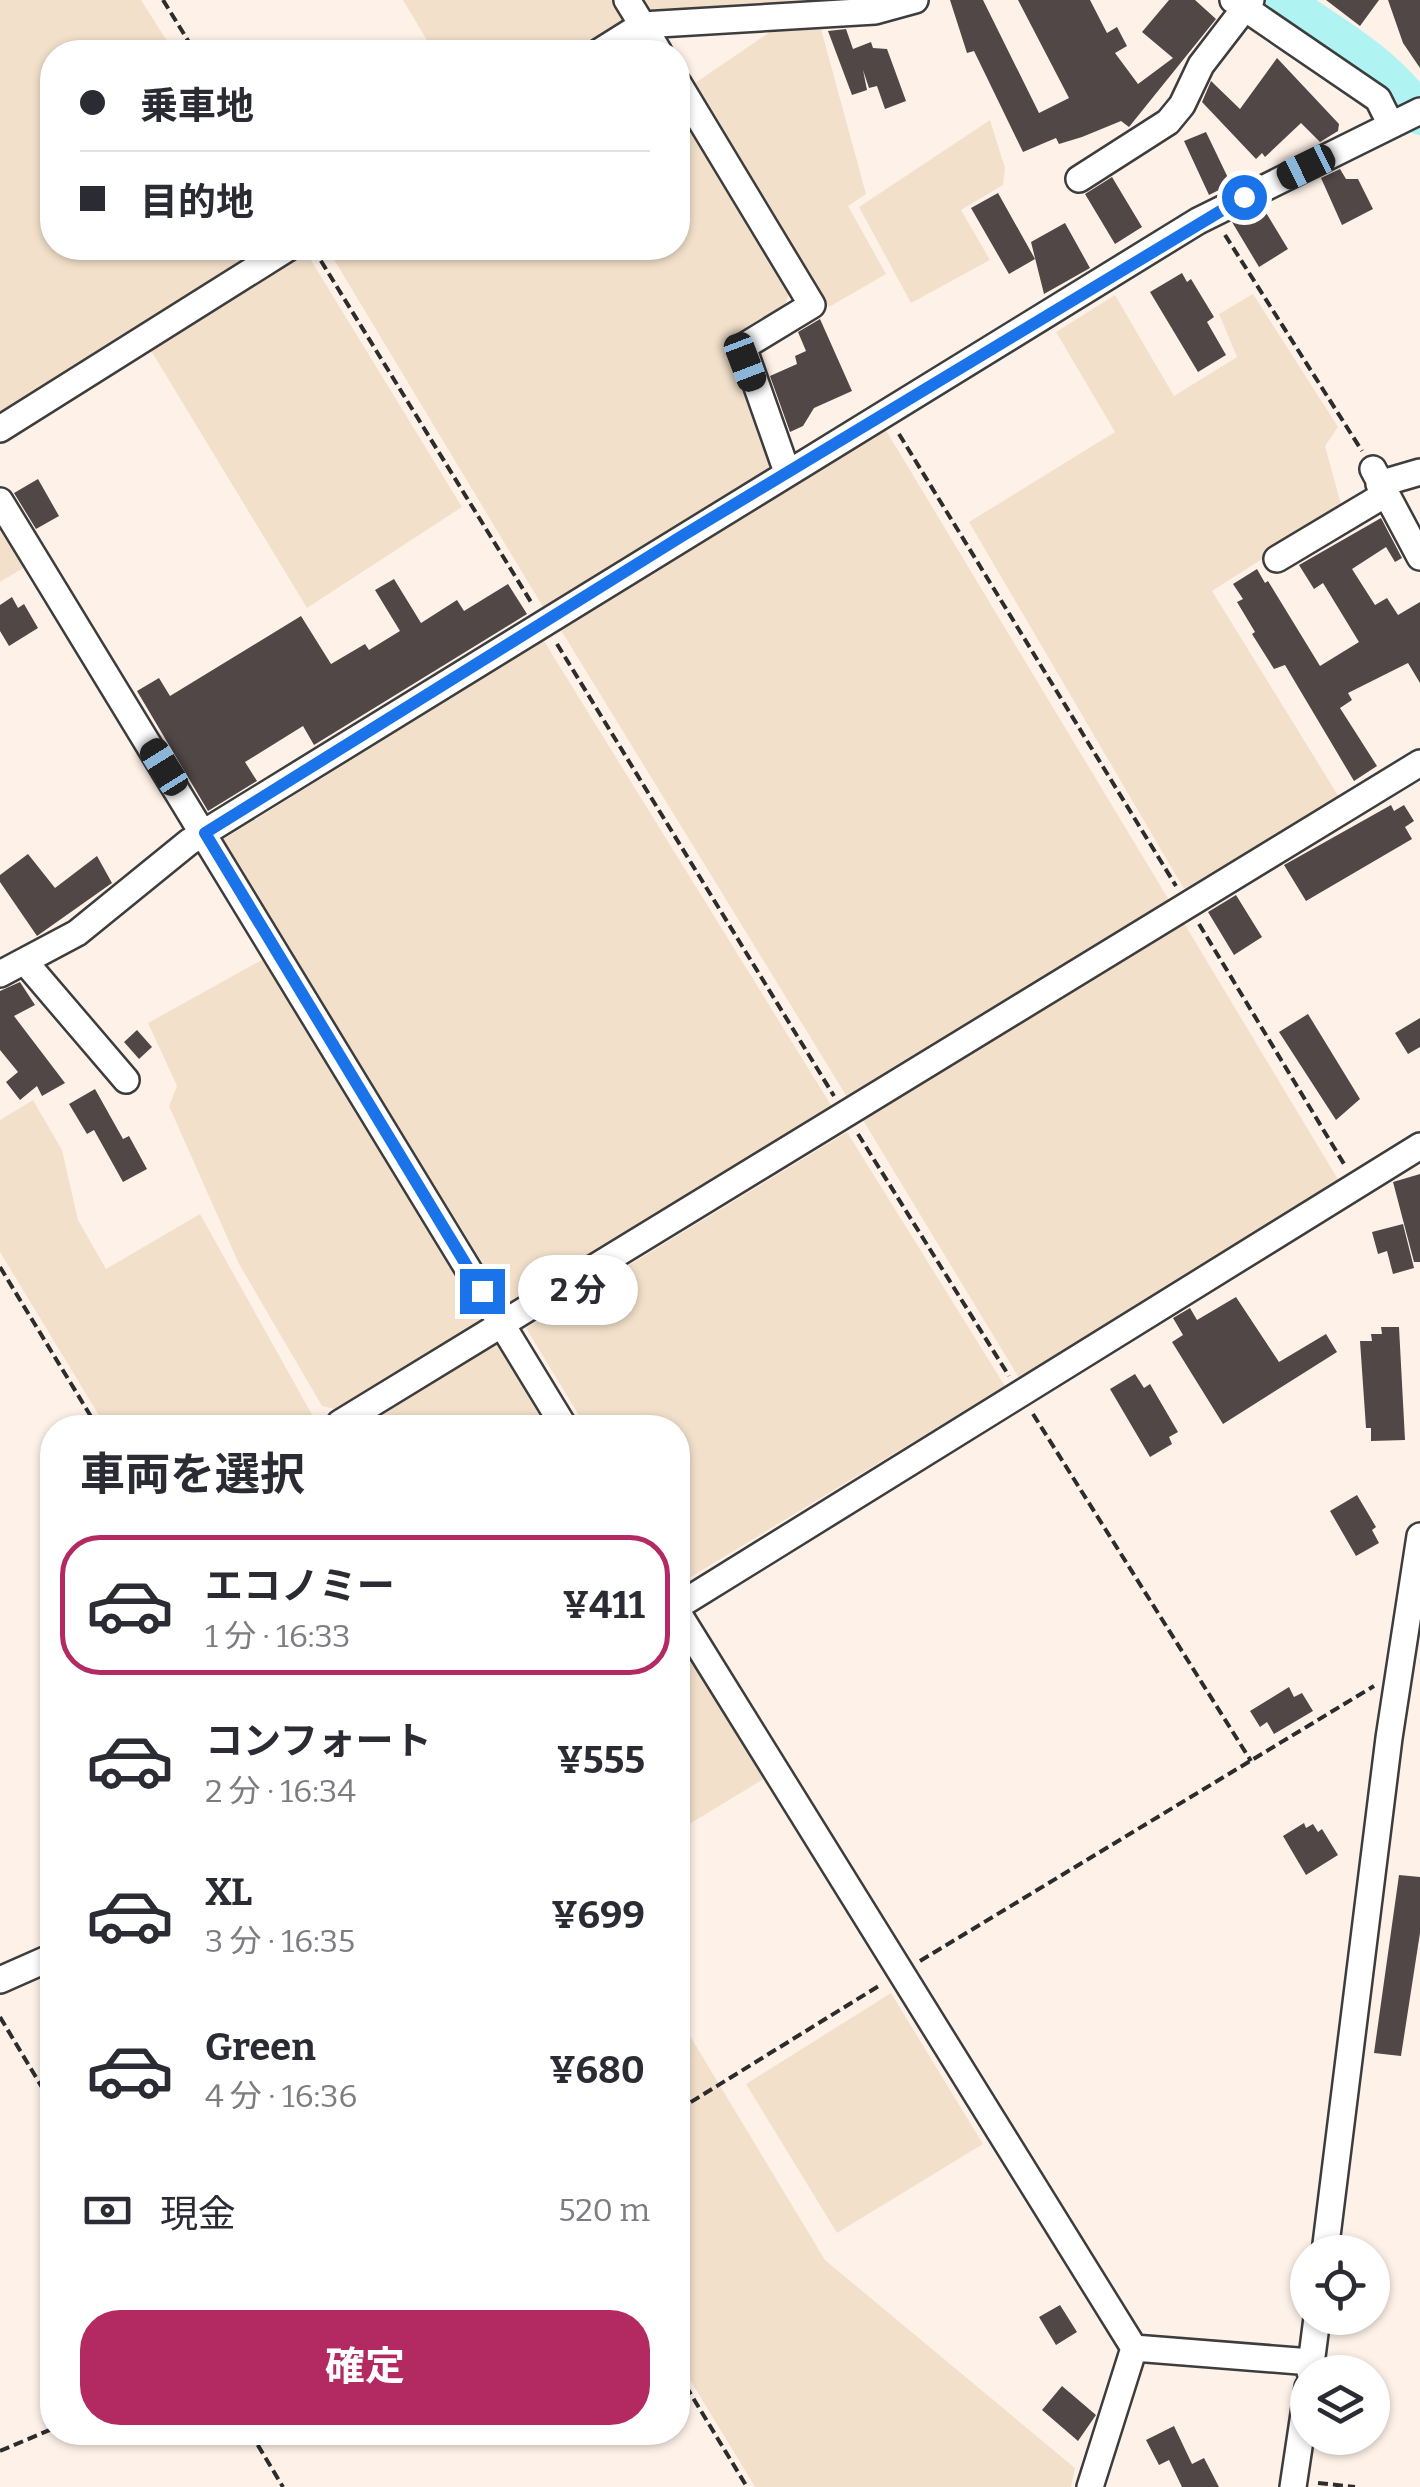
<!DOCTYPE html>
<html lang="ja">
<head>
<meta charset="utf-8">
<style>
  body { margin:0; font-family:Bitter,"Noto Sans JP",serif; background:#f7f7f7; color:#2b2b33; height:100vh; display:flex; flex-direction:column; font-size:38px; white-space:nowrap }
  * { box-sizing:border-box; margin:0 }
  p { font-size:32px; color:#7c7c81 }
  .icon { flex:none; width:55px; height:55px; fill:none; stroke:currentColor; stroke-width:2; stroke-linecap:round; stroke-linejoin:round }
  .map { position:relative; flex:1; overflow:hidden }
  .sheet { position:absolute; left:40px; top:1415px; width:650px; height:1030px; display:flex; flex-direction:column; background:#fff; border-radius:40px; box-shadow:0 2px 8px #0004 }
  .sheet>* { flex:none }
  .banner { position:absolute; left:40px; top:40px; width:650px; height:220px; border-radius:40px; box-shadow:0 2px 8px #0004; display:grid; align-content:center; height:220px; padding:0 40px; background:#fff }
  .controls { position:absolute; left:1290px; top:2235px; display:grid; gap:20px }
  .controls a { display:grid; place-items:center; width:100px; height:100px; border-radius:50%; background:#fff; box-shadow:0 2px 8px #0004; font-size:50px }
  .end { position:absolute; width:45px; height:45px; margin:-22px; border:12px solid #1a73e8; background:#fff; box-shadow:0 0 0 5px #fff }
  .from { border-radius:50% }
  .bubble { position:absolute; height:70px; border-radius:35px; background:#fff; box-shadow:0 2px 8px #0004; font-size:32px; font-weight:700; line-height:70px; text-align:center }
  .car { position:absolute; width:30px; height:60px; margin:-30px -15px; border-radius:12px; box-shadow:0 0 8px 2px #0007; background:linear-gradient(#222 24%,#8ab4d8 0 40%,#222 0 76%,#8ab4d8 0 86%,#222 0) }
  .banner b { display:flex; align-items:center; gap:35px; height:95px; font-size:38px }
  .banner b+b { border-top:2px solid #e1e1e2 }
  .banner i { width:25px; height:25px; background:#2b2b33 }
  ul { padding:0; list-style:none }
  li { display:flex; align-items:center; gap:30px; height:140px; margin:0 20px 15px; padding:0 20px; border:5px solid transparent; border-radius:40px }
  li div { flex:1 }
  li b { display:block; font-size:38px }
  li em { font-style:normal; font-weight:700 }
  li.current { border-color:#b32962 }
  li>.icon { width:90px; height:90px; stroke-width:1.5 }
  h2 { padding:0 40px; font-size:45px; line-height:120px }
  .pay { display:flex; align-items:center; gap:25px; height:110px; padding:0 40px; font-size:38px }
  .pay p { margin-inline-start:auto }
  .primary-button { display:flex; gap:20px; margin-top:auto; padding:20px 40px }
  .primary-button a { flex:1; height:115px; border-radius:40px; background:#b32962; color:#fff; font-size:40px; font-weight:700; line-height:115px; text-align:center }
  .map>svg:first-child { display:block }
</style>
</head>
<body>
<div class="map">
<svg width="1420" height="2487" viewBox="0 0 1420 2487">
  <rect width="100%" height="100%" fill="#fef2e8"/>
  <path fill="#f2e0ca" d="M0,0H141L174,52H52V248H288L0,417Z
    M403,0H614L630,27L588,52H434Z
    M641,0H880L651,17Z
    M821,29L866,194L848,206L886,274L829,307L692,85L773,30Z
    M678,104L790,289L785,306L726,345L770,460L767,474L546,612L327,248H678Z
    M990,120L1005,168L1003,185L961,210L990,260L911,303L859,207Z
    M306,252L462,507L307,608L150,349Z
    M1253,294L1338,427L1325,446L1342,508L1212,591L1339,797L1184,889L969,522L1115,432L1056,332L1115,295L1174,396L1237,357L1219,314Z
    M884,427L1169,900L847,1097L559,627Z
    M0,527L25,567L0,582Z
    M544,641L834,1110L508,1304L222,840Z
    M1184,923L1339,1181L1019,1378L861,1117Z
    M267,957L486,1320L335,1409L322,1406L239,1264L169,1106L177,1086L148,1023Z
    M33,1100L62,1150L78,1220L106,1269L200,1214L319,1427H106L0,1252V1120Z
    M847,1132L1005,1386L681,1583L678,1428L586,1427L526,1328Z
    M502,1341L555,1428H356Z
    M678,1630L767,1777L678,1831Z
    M891,1993L983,2144L837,2233L746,2084Z
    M678,2016L825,2260L1075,2468L1071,2487H755L678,2360Z"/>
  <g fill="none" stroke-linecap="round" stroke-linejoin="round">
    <path stroke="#aff3f3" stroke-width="40" d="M1280,0C1330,34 1386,64 1420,115"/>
  </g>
  <path fill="#524747" d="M950,0H983L1039,113L1069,98L1018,0H1090L1107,33L1117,27L1127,46L1115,53L1138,84L1173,58L1142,32L1169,0H1195L1216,19L1129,127L1121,121L1082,137L1059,144L1056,138L1023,152L974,51L967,53Z
    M1326,0H1379L1360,26Z
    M1388,0H1420V68L1403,43Z
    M846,29L853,49L871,42L873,48L887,49L906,101L885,109L877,86L869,88L863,70L867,90L852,95L828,31Z
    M1277,58L1339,124L1338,131L1320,142L1301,123L1265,157L1262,153L1256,159L1202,102L1211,81L1240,109Z
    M1206,132L1231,184L1209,195L1184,141Z
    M1340,169L1346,179H1358L1373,209L1342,225L1321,178Z
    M1112,177L1142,227L1115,244L1085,194Z
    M998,193L1035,259L1009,274L971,208Z
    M1256,210L1259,215L1265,211L1288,249L1259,267L1232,222Z
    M1065,223L1090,268L1044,294L1031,242Z
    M1182,273L1187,282L1191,279L1214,317L1207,322L1226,355L1198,372L1150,292Z
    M820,319L852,391L814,408L803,426L790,432L770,376L797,364L795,356L806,351L798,332Z
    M38,479L59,516L36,529L14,493Z
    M1381,518L1402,558L1395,562L1386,547L1352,569L1375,605L1387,598L1398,615L1420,602V683L1408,663L1348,693L1352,700L1340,708L1377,766L1354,781L1285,665L1274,669L1252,634L1255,632L1237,602L1243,599L1233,584L1257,569L1265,583L1268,581L1320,666L1359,642L1323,583L1314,589L1299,565Z
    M394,579L421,623L457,600L464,611L508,584L527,614L314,745L303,726L245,762L257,781L208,811L137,691L159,678L170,696L301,616L331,664L365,644L369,650L400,631L375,590Z
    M12,597L18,608L24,604L38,628L9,646L0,631V605Z
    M1391,805L1394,811L1404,805L1414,821L1405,827L1412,839L1306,901L1284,865Z
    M28,854L55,888L97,856L112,883L37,936L0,882V875Z
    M1236,895L1262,937L1234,955L1208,912Z
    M20,982L35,1005L14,1016L65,1083L42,1096L37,1086L20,1100L6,1082L18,1072L0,1050V991Z
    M1308,1014L1360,1099L1336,1120L1279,1032Z
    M1420,1018V1047L1408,1054L1395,1033Z
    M137,1030L152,1047L139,1059L124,1042Z
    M95,1089L123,1139L129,1136L147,1169L123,1182L94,1130L87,1134L69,1104Z
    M1420,1174V1262H1414L1393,1182Z
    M1403,1224L1414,1268L1393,1274L1387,1251L1378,1254L1372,1232Z
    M1236,1297L1279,1362L1326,1334L1337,1352L1223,1424L1172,1342L1183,1335L1173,1318L1190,1308L1197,1320Z
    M1381,1327H1399L1405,1440L1371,1441V1428H1366L1360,1341H1372L1371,1334H1382Z
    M1135,1374L1144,1388L1150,1384L1178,1432L1169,1437L1172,1444L1150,1457L1110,1389Z
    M1357,1495L1376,1527L1372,1530L1379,1543L1356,1556L1330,1511Z
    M1289,1687L1294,1697L1302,1693L1313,1711L1274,1734L1267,1722L1260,1727L1250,1711Z
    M1304,1823L1306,1828L1313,1824L1318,1832L1322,1829L1338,1855L1306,1875L1283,1836Z
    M1399,1875L1420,1877V1933L1401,2056L1374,2053Z
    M1060,2305L1077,2332L1056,2345L1039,2317Z
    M1062,2386L1096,2415L1078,2441L1042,2410Z
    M1174,2426L1192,2464L1204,2458L1219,2487H1182L1169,2460L1159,2465L1146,2440Z"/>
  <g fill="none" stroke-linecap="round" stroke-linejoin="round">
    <defs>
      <path id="minor" d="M627,0L659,52
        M1233,0L1378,99L1391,125
        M599,52L642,25L875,11L915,0
        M678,83L812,305L743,347L787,472
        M1079,179L1168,122L1182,105L1201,65L1251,0
        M0,429L288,248
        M1373,469L1420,557
        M1379,484L1420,472
        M0,501L565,1428
        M1277,559L1384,495
        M26,963L126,1080
        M0,974L77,933L189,842L1198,221L1420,111
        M340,1423L1420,763
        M678,1606L1420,1146
        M678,1613L1134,2348
        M0,1980L52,1957
        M1325,2252L1389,1738L1420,1536
        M1310,2372L1317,2318
        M1090,2487L1134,2348L1311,2362
        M1293,2487L1308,2387"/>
    </defs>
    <use href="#minor" stroke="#3d3d3d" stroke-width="30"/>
    <path stroke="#2c2c2c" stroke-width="4" stroke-dasharray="10 5" stroke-linecap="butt" d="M163,0L195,52
      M1225,235L1362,451
      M313,248L531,602
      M899,434L1176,886
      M557,644L834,1096
      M1199,924L1344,1164
      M858,1134L1009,1376
      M0,1267L98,1428
      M1033,1414L1251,1761
      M920,1961L1374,1686
      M0,2017L52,2104
      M678,2110L882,1984
      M678,2373L747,2487
      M250,2432L283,2487
      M0,2451L52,2429
      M1318,2483L1355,2487"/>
    <use href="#minor" stroke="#fff" stroke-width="25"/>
  </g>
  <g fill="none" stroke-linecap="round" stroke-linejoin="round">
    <path stroke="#1a73e8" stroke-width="12" d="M482,1291L205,833L682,536L1244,197"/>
  </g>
</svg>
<div class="controls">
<a><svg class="icon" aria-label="locate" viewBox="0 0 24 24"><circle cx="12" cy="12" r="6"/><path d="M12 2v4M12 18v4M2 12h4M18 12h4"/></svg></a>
<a><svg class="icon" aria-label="layers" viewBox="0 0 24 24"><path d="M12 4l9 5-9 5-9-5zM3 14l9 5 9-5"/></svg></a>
</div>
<i class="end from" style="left:1244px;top:197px"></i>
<i class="end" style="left:482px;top:1291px"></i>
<div class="bubble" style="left:518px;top:1255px;width:120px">2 分</div>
<i class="car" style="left:1306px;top:167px;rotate:244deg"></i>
<i class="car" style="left:745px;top:362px;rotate:159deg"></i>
<i class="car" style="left:164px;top:767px;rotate:328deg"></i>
<div class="banner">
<b><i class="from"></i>乗車地</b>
<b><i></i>目的地</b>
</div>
<section class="sheet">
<h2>車両を選択</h2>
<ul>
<li class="current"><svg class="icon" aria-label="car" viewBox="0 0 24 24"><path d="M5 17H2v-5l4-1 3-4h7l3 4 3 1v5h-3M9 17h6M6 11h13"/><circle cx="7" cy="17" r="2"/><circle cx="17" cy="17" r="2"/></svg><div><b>エコノミー</b><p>1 分 · 16:33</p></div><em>¥411</em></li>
<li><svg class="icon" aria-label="car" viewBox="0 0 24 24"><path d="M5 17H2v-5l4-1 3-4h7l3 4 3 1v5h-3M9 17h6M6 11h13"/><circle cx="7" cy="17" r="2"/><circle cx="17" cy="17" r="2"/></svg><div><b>コンフォート</b><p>2 分 · 16:34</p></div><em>¥555</em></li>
<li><svg class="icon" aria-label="car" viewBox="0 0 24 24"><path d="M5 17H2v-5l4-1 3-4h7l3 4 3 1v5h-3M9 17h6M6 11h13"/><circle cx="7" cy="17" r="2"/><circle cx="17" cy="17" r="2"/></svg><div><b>XL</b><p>3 分 · 16:35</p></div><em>¥699</em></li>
<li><svg class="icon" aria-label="car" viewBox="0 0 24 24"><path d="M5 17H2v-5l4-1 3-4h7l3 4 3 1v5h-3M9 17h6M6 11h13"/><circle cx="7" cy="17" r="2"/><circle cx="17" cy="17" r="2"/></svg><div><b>Green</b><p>4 分 · 16:36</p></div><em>¥680</em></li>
</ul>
<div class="pay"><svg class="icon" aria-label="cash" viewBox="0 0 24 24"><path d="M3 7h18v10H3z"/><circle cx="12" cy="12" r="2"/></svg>現金<p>520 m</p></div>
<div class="primary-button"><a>確定</a></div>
</section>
</div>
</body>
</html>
